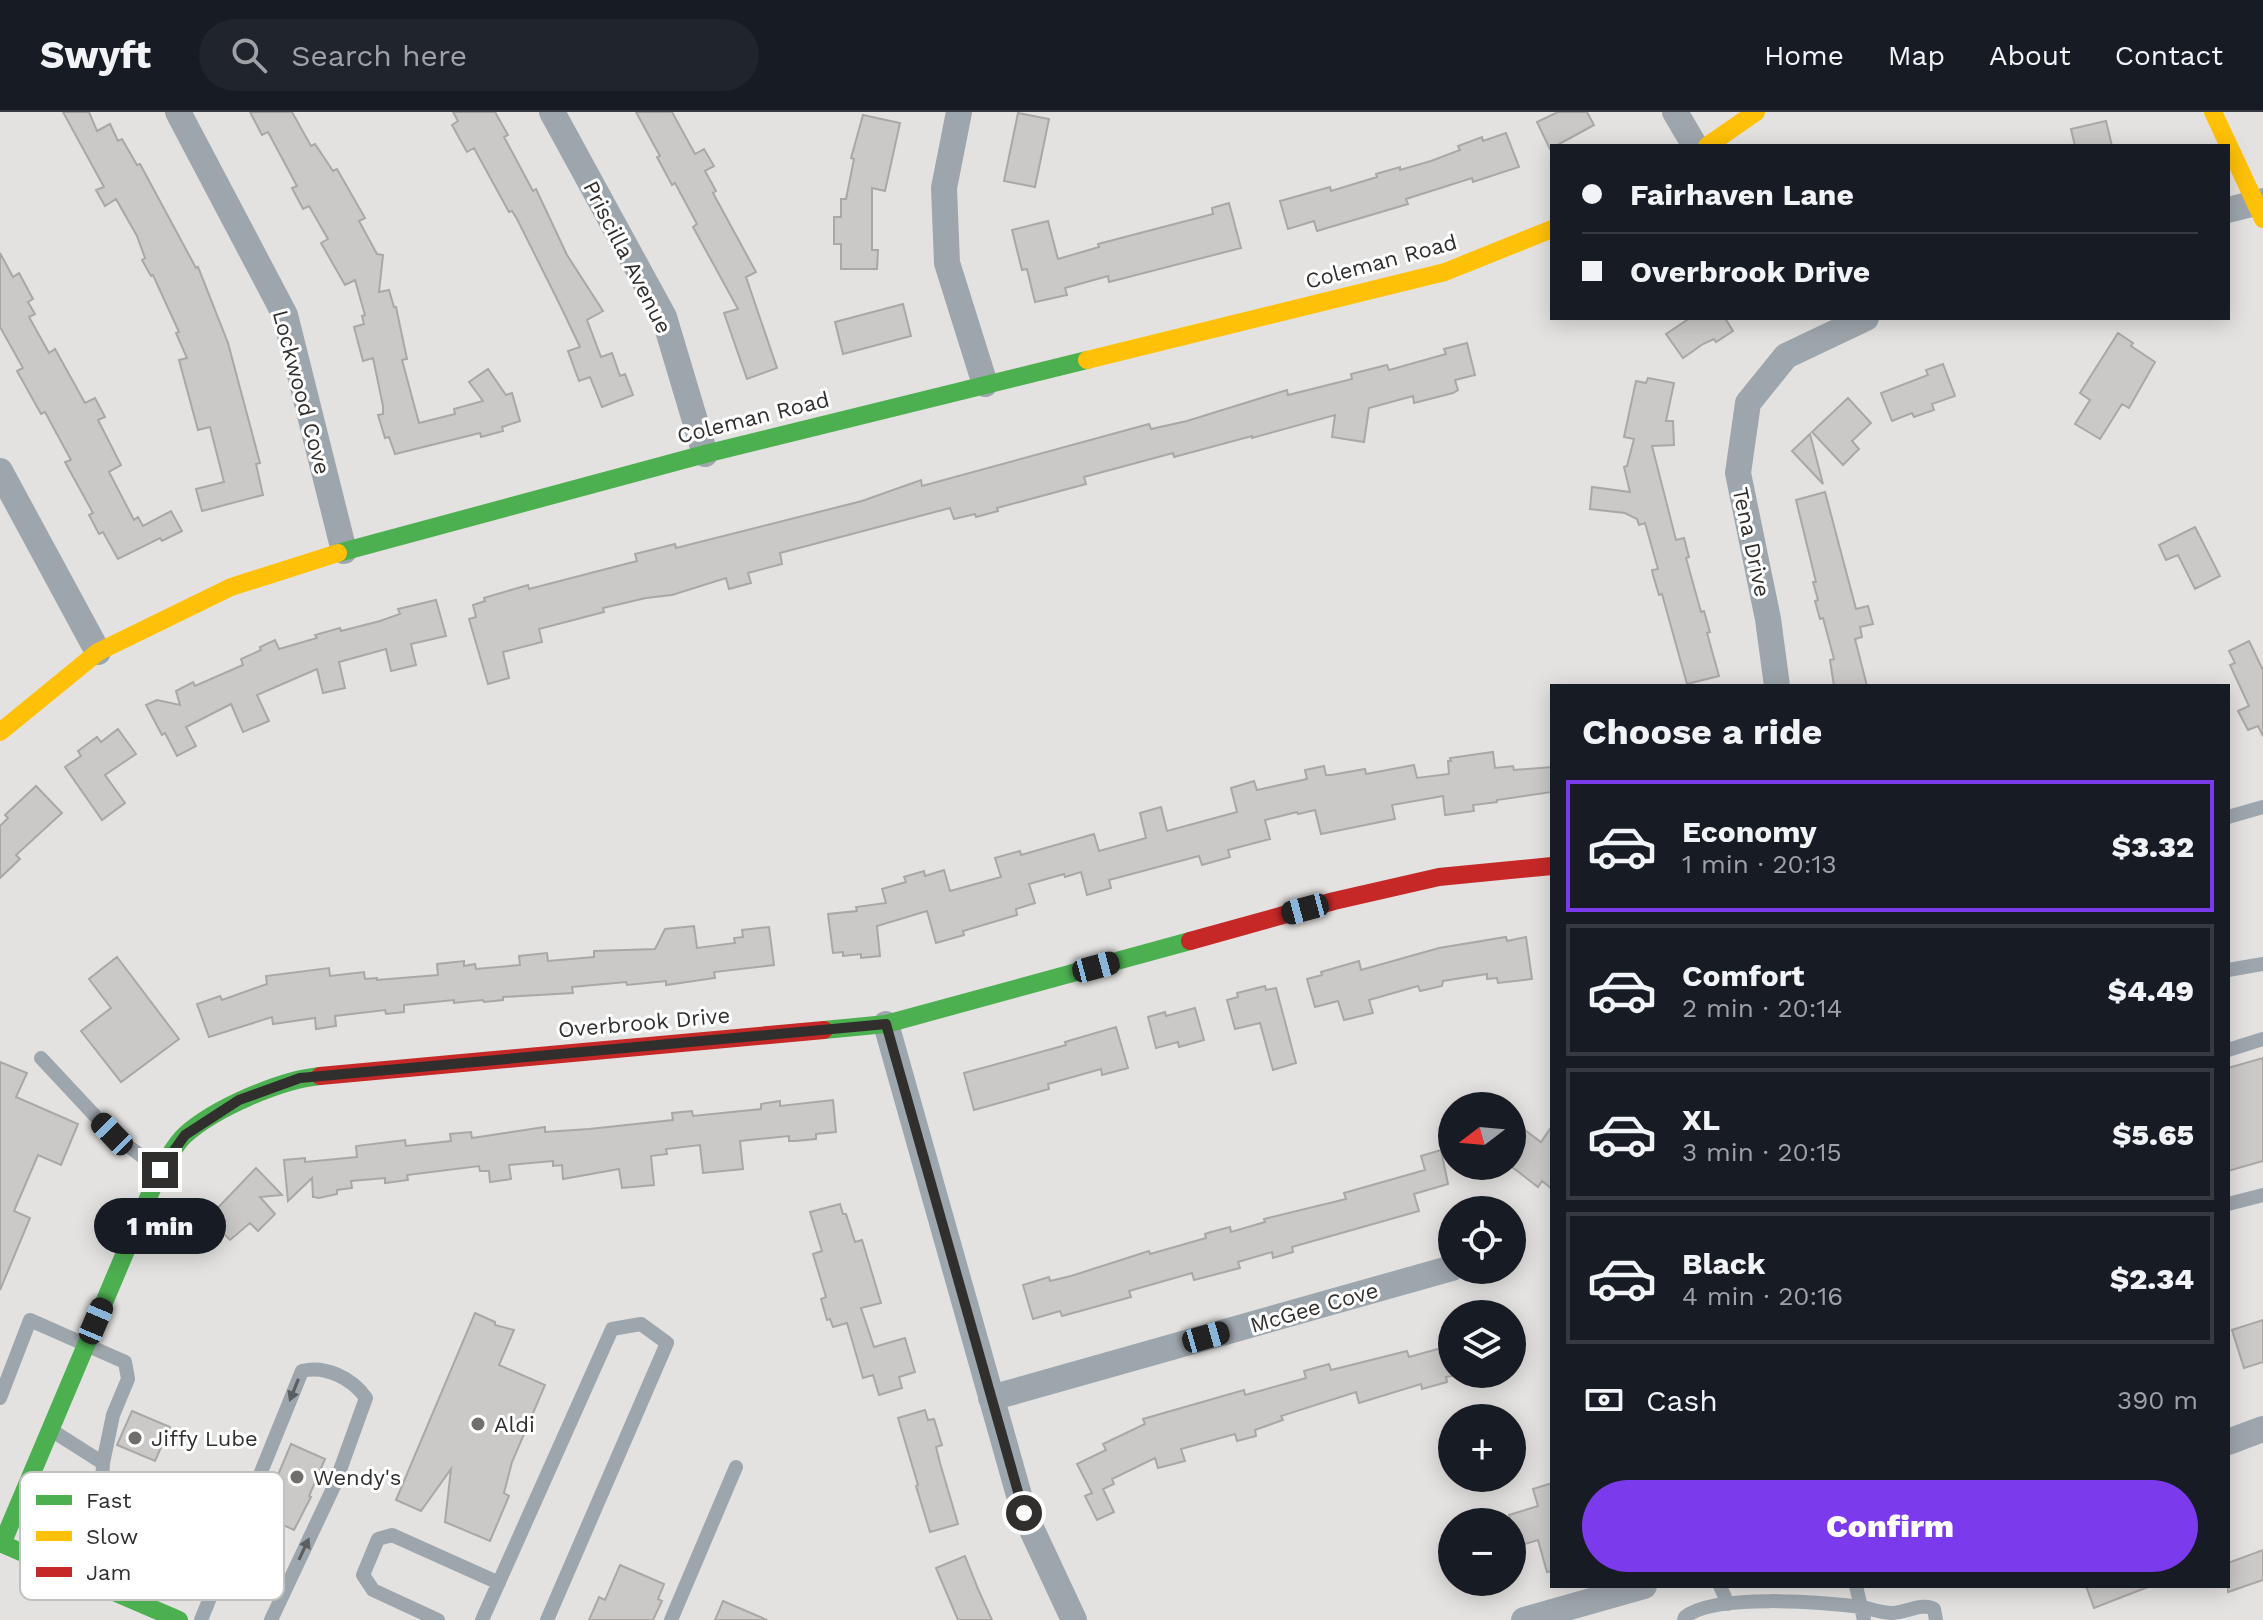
<!DOCTYPE html>
<html lang="en">
<head>
<meta charset="utf-8">
<style>
  body { margin:0; font-family:"Work Sans",sans-serif; background:#20242c; color:#f1f3f6; height:100vh; display:flex; flex-direction:column; font-size:30px; white-space:nowrap }
  * { box-sizing:border-box; margin:0 }
  p { font-size:26px; color:#9ea1a6 }
  .icon { flex:none; width:44px; height:44px; fill:none; stroke:currentColor; stroke-width:2; stroke-linecap:round; stroke-linejoin:round }
  .map { position:relative; flex:1; overflow:hidden }
  .side { position:absolute; left:1550px; top:572px; width:680px; height:904px; display:flex; flex-direction:column; background:#171b24; border-radius:0px; box-shadow:0 4px 20px #0003 }
  .side>* { flex:none }
  .guide { position:absolute; left:1550px; top:32px; width:680px; height:176px; border-radius:0px; box-shadow:0 4px 20px #0003; display:grid; align-content:center; height:176px; padding:0 32px; background:#171b24 }
  .needle { width:52px; rotate:254deg }
  .tools { position:absolute; left:1438px; top:980px; display:grid; gap:16px }
  .tools a { display:grid; place-items:center; width:88px; height:88px; border-radius:50%; background:#171b24; box-shadow:0 4px 20px #0003; font-size:40px }
  .end { position:absolute; width:36px; height:36px; margin:-18px; border:10px solid #302f2e; background:#fff; box-shadow:0 0 0 4px #fff }
  .from { border-radius:50% }
  .bubble { position:absolute; height:56px; border-radius:28px; background:#171b24; box-shadow:0 4px 20px #0003; font-size:26px; font-weight:800; line-height:56px; text-align:center }
  .car { position:absolute; width:24px; height:48px; margin:-24px -12px; border-radius:10px; box-shadow:0 0 6px 2px #0007; background:linear-gradient(#222 24%,#8ab4d8 0 40%,#222 0 76%,#8ab4d8 0 86%,#222 0) }
  .guide b { display:flex; align-items:center; gap:28px; height:76px; font-size:30px }
  .guide b+b { border-top:2px solid #363941 }
  .guide i { width:20px; height:20px; background:#f1f3f6 }
  ul { padding:0; list-style:none }
  li { display:flex; align-items:center; gap:24px; height:132px; margin:0 16px 12px; padding:0 16px; border:4px solid #363941; border-radius:0px }
  li div { flex:1 }
  li b { display:block; font-size:30px }
  li em { font-style:normal; font-weight:800 }
  li.current { border-color:#7c3aed }
  li>.icon { width:72px; height:72px; stroke-width:1.5 }
  h2 { padding:0 32px; font-size:36px; line-height:96px }
  .pay { display:flex; align-items:center; gap:20px; height:88px; padding:0 32px; font-size:30px }
  .pay p { margin-inline-start:auto }
  .action { display:flex; gap:16px; margin-top:auto; padding:16px 32px }
  .action a { flex:1; height:92px; border-radius:48px; background:#7c3aed; color:#fff; font-size:32px; font-weight:800; line-height:92px; text-align:center }
  header { display:flex; align-items:center; gap:48px; box-sizing:border-box; height:112px; padding:0 40px; background:#171b24; border-bottom:2px solid #363941 }
  header strong { font-size:38px }
  nav { display:flex; gap:44px; margin-inline-start:auto; font-size:28px }
  .search { width:560px; height:72px; background:#20242c; display:flex; align-items:center; gap:20px; box-sizing:border-box; padding:0 28px; border-radius:44px; color:#9ea1a6; font-size:30px }
  .map>svg:first-child { display:block }
</style>
</head>
<body>
<header>
<strong>Swyft</strong>
<div class="search"><svg class="icon" aria-label="search" viewBox="0 0 24 24"><circle cx="10" cy="10" r="6"/><path d="M15 15l6 6"/></svg>Search here</div>
<nav><a>Home</a><a>Map</a><a>About</a><a>Contact</a></nav>
</header>
<div class="map">
<svg width="2263" height="1508" viewBox="0 0 2263 1508">
  <rect width="100%" height="100%" fill="#e3e2e0"/>
  <path fill="#cac9c7" stroke="#a9a8a7" stroke-width="2" d="M63,0H89L97,19L110,12L118,29L122,27L137,53L140,52L196,156L198,155L228,231L260,351L256,352L263,383L202,399L196,377L224,370L210,315L198,318L179,248L187,246L176,221L179,220L153,163L151,164L142,148L145,146L137,124L116,87L105,94L96,78L104,75Z
    M250,0H292L311,34L315,32L333,59L337,57L365,106L359,109L377,142L383,143L379,180L389,178L394,195H396L407,247L402,248L419,311L455,302L454,297L483,289L469,270L488,257L506,283L512,281L520,309L502,315L503,319L481,325L480,321L395,342L389,325L385,326L378,303L383,302V294L373,246L363,249L354,215L364,212L362,204L365,203L355,168L345,173L321,131L328,127L309,94L303,97L292,76L297,74L268,20L262,23Z
    M453,0H495L508,23L504,25L533,79L536,77L567,143L603,199L587,208L601,245L612,241L620,264L625,262L633,283L602,295L590,265L579,269L568,239L580,235L561,195L517,107L512,99L509,100L474,36L467,40L452,13L458,9Z
    M636,0H672L695,42L704,37L714,54L705,59L716,79L713,81L756,160L746,165L777,256L747,267L724,201L738,197L693,115L697,112L675,71L672,73L657,45L660,44Z
    M1558,0H1587L1594,13L1550,37L1537,10Z
    M1018,1L1049,7L1035,75L1004,69Z
    M863,3L900,11L885,79L872,76V138H878L877,157H841V132H834V105H841V87H846L854,47L851,46Z
    M2106,9L2112,34H2075L2071,17Z
    M1506,21L1519,55L1473,70L1472,66L1406,87L1408,92L1317,119L1314,109L1288,117L1280,89L1330,75L1331,79L1377,65L1376,62L1400,55V58L1431,49L1460,38L1458,34L1482,25L1483,29Z
    M1229,91L1241,136L1109,170L1108,164L1065,176L1067,183L1035,190L1027,157L1022,158L1012,118L1048,109L1058,147L1099,135L1098,132L1213,102L1212,96Z
    M0,141L13,165L19,161L33,187L28,190L35,202L29,205L49,241L55,237L85,291L95,286L105,305L98,308L121,353L109,360L134,408L138,405L143,414L171,399L182,419L162,429L160,426L118,447L103,420L99,422L89,403L93,401L65,350L71,348L45,300L41,302L17,259L23,256L0,215Z
    M903,192L911,224L843,242L835,210Z
    M1690,206H1725L1733,219L1716,230L1714,227L1703,232L1683,246L1666,222Z
    M2118,221L2133,231L2131,234L2155,250L2129,296L2122,292L2100,327L2075,312L2090,288L2080,281Z
    M1467,231L1475,263L1455,268L1458,278L1453,281L1414,291L1413,284L1369,296L1364,330L1332,325L1335,303L1252,326V324L1174,345L1173,341L1084,365L1086,372L997,396L998,399L976,405L975,402L954,407L950,396L780,441L782,452L748,461L751,471L729,477L726,466L672,483L646,486L603,496L604,500L539,517L542,530L503,540L509,566L488,572L469,507L476,505L473,493L485,489L484,486L528,473L529,477L637,449L635,442L675,432L676,436L862,389L921,368L922,374L1149,312L1151,317L1187,309L1287,278L1288,283L1352,267L1351,262L1387,253L1389,258L1446,242L1444,237Z
    M1943,252L1955,284L1932,292L1934,298L1914,305L1912,301L1892,309L1881,281L1928,263L1926,258Z
    M1648,266L1674,271L1666,309H1673L1674,333L1652,334L1676,428L1684,426L1689,445L1686,446L1701,500L1704,499L1710,520L1707,521L1719,564L1687,572L1662,482L1659,483L1653,463L1652,458L1658,457L1645,411L1639,413L1637,407L1625,401L1590,397L1592,375L1630,380L1624,355L1627,354L1634,327L1624,325L1636,269L1646,271Z
    M1848,286L1871,311L1852,329L1859,337L1843,353L1812,320Z
    M1810,322L1823,372L1792,339Z
    M1825,380L1856,497L1868,494L1873,512L1860,515L1862,525L1855,527L1867,574H1834L1830,548L1834,547L1823,506L1820,507L1815,489L1818,488L1813,470H1816L1796,388Z
    M2195,415L2220,464L2195,477L2178,443L2166,448L2159,433Z
    M436,488L446,524L411,532L416,553L391,559L386,537L339,550L345,576L323,581L317,557L257,583L269,609L243,620L231,592L186,615L196,634L177,644L165,621L162,623L146,593L157,588L180,593L176,579L193,570L195,574L243,553L241,547L261,538L260,535L275,528L279,537L317,526L315,523L340,516L341,519L380,509L400,502L398,497Z
    M2249,529L2263,558V624L2258,614L2248,618L2238,599L2249,594L2230,553L2235,551L2229,539Z
    M118,617L136,642L105,663L125,691L102,708L65,655L81,644L78,639L97,625L101,630Z
    M1493,640L1495,656L1513,654L1514,658L1552,655V680L1497,688V690L1473,693L1474,699L1445,703L1443,684L1392,693L1395,707L1321,722L1315,698L1298,702L1297,700L1265,708L1270,727L1228,738L1230,745L1202,753L1199,744L1109,768L1111,776L1087,783L1081,760L1065,765L1064,762L1029,772L1035,791L1016,797L1017,803L963,819L964,823L936,831L927,799L877,814L880,844L861,846V842L843,844V840L833,841L828,802L857,799L856,795L886,791L882,777L906,770L904,765L924,759L925,764L944,758L950,779L1001,765L995,746L1020,739L1021,743L1094,722L1099,739L1146,726L1140,701L1161,695L1167,719L1237,700L1231,676L1254,669L1257,678L1307,667L1305,658L1324,654L1326,663H1331L1365,657L1366,662L1414,653L1417,666L1449,662L1448,649H1451L1450,646Z
    M36,674L62,701L16,743L20,747L0,766V714L8,706L5,703Z
    M694,814L697,836L735,831L734,826L743,825L742,818L769,815L774,853L714,860L715,866L666,873V869L627,873L626,870L572,875L573,881L503,885V888L484,890L483,888L454,891V888L404,893V900L386,902L385,898L335,904L336,914L316,917L315,906L273,912L272,905L209,925L197,892L220,884L222,888L267,872L266,864L329,856L330,864L364,860L365,867L377,866V868L438,863L437,852L464,849V854L475,852L476,857L520,853L519,844L547,841L548,849L594,845V839L655,837L665,817Z
    M1506,825L1507,829L1526,825L1532,867L1498,871L1497,866L1487,867V862L1443,869L1442,874L1420,879L1418,874L1369,888L1373,901L1344,908L1338,889L1315,895L1307,867L1322,863L1321,860L1359,849L1361,858L1439,836Z
    M117,845L179,927L121,970L81,919L111,896L89,867Z
    M1265,874L1266,878L1276,876L1296,951L1273,958L1260,911L1235,917L1227,888L1238,885L1237,881Z
    M1195,896L1204,928L1179,935L1178,930L1156,936L1148,905L1165,900L1166,904Z
    M1116,915L1128,956L1102,963L1101,957L1048,972L1049,977L974,998L964,961L1066,933L1065,930Z
    M2263,946V1049L2228,1059V956Z
    M0,950L27,961L16,985L78,1012L61,1053L38,1043L14,1099L30,1106L0,1178Z
    M833,988L836,1020L816,1022V1027L795,1029H789V1024L740,1029L743,1057L703,1061L700,1033L666,1037L667,1042L651,1044L654,1073L622,1076L619,1057L563,1067L562,1053L553,1054V1049L509,1053L511,1067L490,1070L489,1059H480L479,1054L407,1063L408,1068L385,1071V1066L351,1069L352,1076L337,1078V1082L319,1086L313,1085L312,1066L288,1089L284,1048L305,1046V1050L357,1045L356,1034L405,1028L406,1034L451,1029L450,1022L471,1020L472,1026L545,1015V1020L589,1017L673,1008L672,1001L692,999L693,1004L761,997V992L780,989V994Z
    M1552,1014V1077L1542,1069L1538,1075L1512,1055V1029L1522,1016L1541,1030Z
    M1441,1038L1448,1072L1414,1082L1419,1099L1292,1135L1293,1140L1273,1146L1272,1140L1238,1150L1240,1156L1194,1168L1192,1161L1129,1179L1131,1185L1062,1204L1060,1199L1033,1207L1023,1173L1049,1165L1050,1169L1071,1164L1149,1139L1150,1142L1206,1126L1205,1122L1211,1120L1230,1115L1231,1120L1265,1110L1264,1107L1346,1087L1344,1081L1425,1058L1421,1044Z
    M256,1056L282,1083L260,1085L275,1102L258,1119L250,1111L230,1128L208,1106Z
    M840,1092L843,1102H846L855,1130L862,1128L881,1191L861,1196L874,1235L905,1226L915,1260L899,1265L902,1276L879,1283L873,1263L863,1266L847,1211L833,1215L830,1207L827,1208L821,1187L826,1185L813,1142L822,1139L810,1100Z
    M475,1201L495,1210V1213L514,1218L499,1253L545,1273L512,1350L504,1381L509,1384L490,1429L445,1410L451,1357L421,1399L396,1388Z
    M2263,1208V1250L2244,1256L2232,1218Z
    M1452,1233V1264L1446,1265L1447,1270L1422,1277L1421,1272L1359,1291L1356,1280L1281,1304L1283,1308L1255,1318L1256,1324L1237,1329L1235,1322L1181,1337L1185,1349L1158,1356L1155,1346L1112,1367L1114,1372L1103,1377L1114,1400L1097,1408L1085,1384L1092,1381L1077,1352L1106,1338L1103,1332L1145,1312L1143,1307L1244,1278L1245,1283L1306,1266L1304,1259L1329,1252L1331,1258L1407,1239L1409,1245Z
    M925,1298L928,1308L934,1307L942,1333L936,1335L940,1351L958,1412L930,1420L916,1374L918,1373L898,1306Z
    M132,1299L170,1315L155,1349L117,1333Z
    M291,1332L325,1347L309,1384L311,1385L294,1418L261,1403Z
    M1552,1371V1459L1547,1460L1538,1428L1518,1434L1509,1403L1538,1394L1533,1377Z
    M2263,1438V1468L2228,1480V1451Z
    M965,1444L978,1477L992,1508H958L936,1456Z
    M620,1453L664,1472L658,1487L662,1489L653,1508H589L599,1485L605,1488Z
    M2086,1474H2148V1475L2094,1496Z
    M723,1489L767,1508H715Z"/>
  <g fill="none" stroke-linecap="round" stroke-linejoin="round">
    <path stroke="#9ea6ad" stroke-width="14" d="M2228,705L2263,695
      M2228,858L2263,852
      M2228,938L2263,927
      M41,946L112,1022L160,1058
      M2228,1092L2263,1083
      M0,1286L30,1208L125,1250L128,1267L113,1303L103,1351L101,1399L79,1462
      M51,1318L103,1351
      M1720,1474L1728,1492
      M1856,1474L1864,1508
      M201,1508L302,1259C325,1253 352,1266 366,1286L335,1372L271,1508
      M438,1508L373,1478L363,1463L378,1427L392,1423L499,1471
      M482,1508L612,1217L641,1212L667,1231L547,1508
      M671,1508L736,1355
      M1684,1508L1685,1505C1713,1481 1824,1490 1862,1495C1871,1497 1882,1501 1892,1501C1906,1501 1922,1490 1934,1497L1936,1508"/>
    <path stroke="#9ea6ad" stroke-width="26" d="M178,0L285,203L344,439
      M552,0L664,205L705,342
      M959,0L944,76L947,151L985,272
      M1675,0L1695,34
      M2228,98L2263,89
      M0,359L98,540
      M1777,574L1768,507L1738,361L1748,291L1786,244L1866,206
      M886,912L1024,1401L1074,1508
      M991,1286L1452,1156
      M2228,1330L2263,1317
      M1524,1508L1644,1474"/>
    <path stroke="#4caf50" stroke-width="18" d="M338,441L705,342L1087,248
      M824,918L886,912L1190,829
      M0,1431L179,1508
      M2,1432L160,1058C168,1047 175,1032 185,1023C215,996 280,968 320,964"/>
    <path stroke="#ffc107" stroke-width="18" d="M2213,0L2263,107
      M1707,34L1756,0
      M1087,248L1445,160L1552,117
      M0,620L98,540L231,475L338,441"/>
    <path stroke="#c62828" stroke-width="18" d="M1190,829L1334,789L1439,765L1552,754
      M320,964L824,918"/>
  </g>
  <defs><path id="oneway-solid" d="M-6-.8H1V-3.2L6.5 0L1 3.2V.8H-6Z" transform="scale(2)"/></defs>
  <g fill="#5c5f61">
    <use href="#oneway-solid" transform="translate(294 1278) rotate(112)"/>
    <use href="#oneway-solid" transform="translate(304 1437) rotate(-65)"/>
  </g>
  <g fill="none" stroke-linecap="round" stroke-linejoin="round">
    <path stroke="#302f2e" stroke-width="10" d="M160,1058L185,1023L239,988L300,966L886,912L1024,1401"/>
  </g>
  <g fill="#6f6e6c" stroke="#fff" stroke-width="3">
    <circle cx="478" cy="1312" r="8"/>
    <circle cx="135" cy="1326" r="8"/>
    <circle cx="297" cy="1365" r="8"/>
  </g>
  <g text-anchor="middle" stroke-width="6" stroke-linejoin="round" paint-order="stroke">
    <g font-size="22" fill="#302f2e" stroke="#fff">
      <text transform="translate(628 145) rotate(63)" y="8">Priscilla Avenue</text>
      <text transform="translate(1381 149) rotate(-15)" y="8">Coleman Road</text>
      <text transform="translate(302 280) rotate(75)" y="8">Lockwood Cove</text>
      <text transform="translate(753 305) rotate(-14)" y="8">Coleman Road</text>
      <text transform="translate(1752 430) rotate(78)" y="8">Tena Drive</text>
      <text transform="translate(644 910) rotate(-5)" y="8">Overbrook Drive</text>
      <text transform="translate(1314 1195) rotate(-16)" y="8">McGee Cove</text>
    </g>
    <g font-size="22" fill="#302f2e" stroke="#fff" text-anchor="start">
      <text x="494" y="1320">Aldi</text>
      <text x="151" y="1334">Jiffy Lube</text>
      <text x="313" y="1373">Wendy's</text>
    </g>
  </g>
  <rect x="20" y="1360" width="264" height="128" rx="12" fill="#fff" stroke="#c1c1c0" stroke-width="2"/>
  <rect x="36" y="1383" width="36" height="10" fill="#4caf50"/>
  <rect x="36" y="1419" width="36" height="10" fill="#ffc107"/>
  <rect x="36" y="1455" width="36" height="10" fill="#c62828"/>
  <g font-size="22" fill="#302f2e">
    <text x="86" y="1396">Fast</text>
    <text x="86" y="1432">Slow</text>
    <text x="86" y="1468">Jam</text>
  </g>
</svg>
<div class="tools">
<a><svg class="needle" viewBox="-14 -14 28 28"><path d="M0-13l5 13h-10z" fill="#e53935"/><path d="M0 13l5-13h-10z" fill="#9ea1a6"/></svg></a>
<a><svg class="icon" aria-label="locate" viewBox="0 0 24 24"><circle cx="12" cy="12" r="6"/><path d="M12 2v4M12 18v4M2 12h4M18 12h4"/></svg></a>
<a><svg class="icon" aria-label="layers" viewBox="0 0 24 24"><path d="M12 4l9 5-9 5-9-5zM3 14l9 5 9-5"/></svg></a>
<a>+</a>
<a>−</a>
</div>
<i class="end from" style="left:1024px;top:1401px"></i>
<i class="end" style="left:160px;top:1058px"></i>
<div class="bubble" style="left:94px;top:1086px;width:132px">1 min</div>
<i class="car" style="left:1305px;top:797px;rotate:255deg"></i>
<i class="car" style="left:1096px;top:855px;rotate:75deg"></i>
<i class="car" style="left:112px;top:1022px;rotate:316deg"></i>
<i class="car" style="left:96px;top:1209px;rotate:23deg"></i>
<i class="car" style="left:1206px;top:1225px;rotate:74deg"></i>
<div class="guide">
<b><i class="from"></i>Fairhaven Lane</b>
<b><i></i>Overbrook Drive</b>
</div>
<section class="side">
<h2>Choose a ride</h2>
<ul>
<li class="current"><svg class="icon" aria-label="car" viewBox="0 0 24 24"><path d="M5 17H2v-5l4-1 3-4h7l3 4 3 1v5h-3M9 17h6M6 11h13"/><circle cx="7" cy="17" r="2"/><circle cx="17" cy="17" r="2"/></svg><div><b>Economy</b><p>1 min · 20:13</p></div><em>$3.32</em></li>
<li><svg class="icon" aria-label="car" viewBox="0 0 24 24"><path d="M5 17H2v-5l4-1 3-4h7l3 4 3 1v5h-3M9 17h6M6 11h13"/><circle cx="7" cy="17" r="2"/><circle cx="17" cy="17" r="2"/></svg><div><b>Comfort</b><p>2 min · 20:14</p></div><em>$4.49</em></li>
<li><svg class="icon" aria-label="car" viewBox="0 0 24 24"><path d="M5 17H2v-5l4-1 3-4h7l3 4 3 1v5h-3M9 17h6M6 11h13"/><circle cx="7" cy="17" r="2"/><circle cx="17" cy="17" r="2"/></svg><div><b>XL</b><p>3 min · 20:15</p></div><em>$5.65</em></li>
<li><svg class="icon" aria-label="car" viewBox="0 0 24 24"><path d="M5 17H2v-5l4-1 3-4h7l3 4 3 1v5h-3M9 17h6M6 11h13"/><circle cx="7" cy="17" r="2"/><circle cx="17" cy="17" r="2"/></svg><div><b>Black</b><p>4 min · 20:16</p></div><em>$2.34</em></li>
</ul>
<div class="pay"><svg class="icon" aria-label="cash" viewBox="0 0 24 24"><path d="M3 7h18v10H3z"/><circle cx="12" cy="12" r="2"/></svg>Cash<p>390 m</p></div>
<div class="action"><a>Confirm</a></div>
</section>
</div>
</body>
</html>
